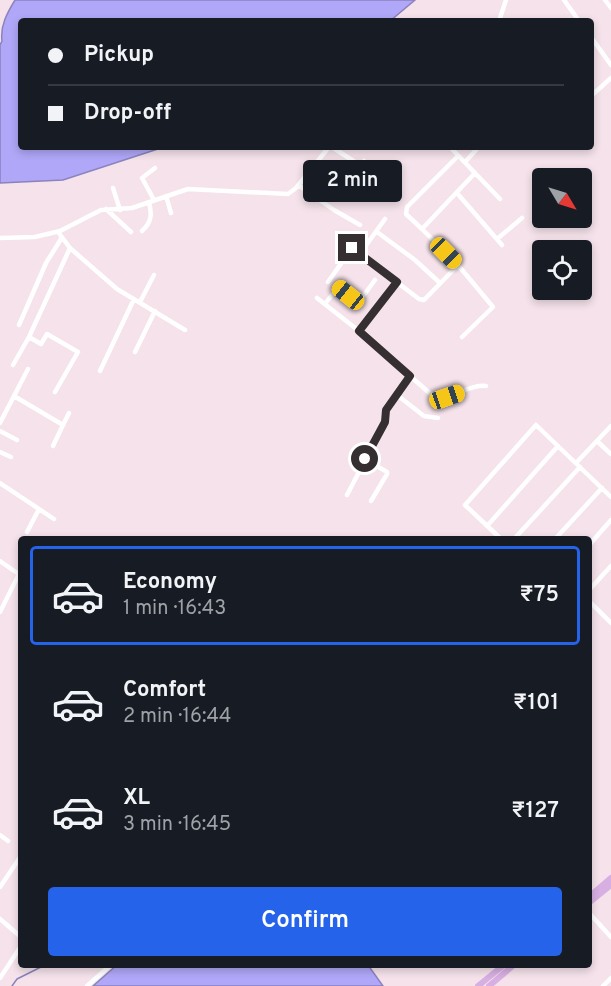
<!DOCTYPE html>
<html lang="en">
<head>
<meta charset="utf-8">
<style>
  body { margin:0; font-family:Overpass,sans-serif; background:#242831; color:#f1f3f6; height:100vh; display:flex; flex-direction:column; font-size:22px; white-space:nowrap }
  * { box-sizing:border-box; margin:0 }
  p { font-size:20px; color:#9ea1a6 }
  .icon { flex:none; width:33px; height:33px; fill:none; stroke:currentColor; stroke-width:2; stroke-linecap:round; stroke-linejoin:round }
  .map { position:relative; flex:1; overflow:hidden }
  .drawer { position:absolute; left:18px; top:536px; width:574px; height:432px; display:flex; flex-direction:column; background:#171b24; border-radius:6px; box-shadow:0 3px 9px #0003 }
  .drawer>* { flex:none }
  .hud { position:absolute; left:18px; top:18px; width:576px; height:132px; border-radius:6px; box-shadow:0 3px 9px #0003; display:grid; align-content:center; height:132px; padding:0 30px; background:#171b24 }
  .needle { width:39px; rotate:128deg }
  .fabs { position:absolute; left:532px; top:168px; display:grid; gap:12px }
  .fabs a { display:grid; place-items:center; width:60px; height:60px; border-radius:6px; background:#171b24; box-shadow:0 3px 9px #0003; font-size:30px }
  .end { position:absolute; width:27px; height:27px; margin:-14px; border:8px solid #362f32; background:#fff; box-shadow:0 0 0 3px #fff }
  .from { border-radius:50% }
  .bubble { position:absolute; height:42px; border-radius:6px; background:#171b24; box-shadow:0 3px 9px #0003; font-size:20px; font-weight:600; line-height:42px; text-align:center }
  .car { position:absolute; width:18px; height:36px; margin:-18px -9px; border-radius:8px; box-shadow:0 0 4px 2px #0007; background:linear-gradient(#f5c518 24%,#345 0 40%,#f5c518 0 76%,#345 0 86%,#f5c518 0) }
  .hud b { display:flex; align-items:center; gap:21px; height:57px; font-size:22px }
  .hud b+b { border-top:2px solid #363941 }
  .hud i { width:15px; height:15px; background:#f1f3f6 }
  ul { padding:10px 0 0; list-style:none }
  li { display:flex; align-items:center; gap:18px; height:99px; margin:0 12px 9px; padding:0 18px; border:3px solid transparent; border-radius:6px }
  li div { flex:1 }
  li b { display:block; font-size:22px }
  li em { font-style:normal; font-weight:600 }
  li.on { border-color:#2563eb }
  li>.icon { width:54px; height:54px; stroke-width:1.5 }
  .cta { display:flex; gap:12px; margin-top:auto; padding:12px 30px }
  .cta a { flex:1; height:69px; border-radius:6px; background:#2563eb; color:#fff; font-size:24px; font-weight:600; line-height:69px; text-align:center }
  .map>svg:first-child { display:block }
</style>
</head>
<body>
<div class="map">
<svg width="611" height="986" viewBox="0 0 611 986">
  <rect width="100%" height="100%" fill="#f5e2ea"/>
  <path fill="#b0a7f8" stroke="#8b83bd" stroke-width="1.5" d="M15,0H415L390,21H21V147H164L63,180L0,183V45L2,41C0,26 7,13 15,0Z
    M118,964L368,965L383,986H93Z"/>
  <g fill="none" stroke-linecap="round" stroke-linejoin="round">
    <path stroke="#8b83bd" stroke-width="1.5" d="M81,964L88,966L96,964
      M12,986L17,979L47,964"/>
    <path stroke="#fff" stroke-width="4.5" d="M564,0L579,21
      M605,0L611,8
      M499,21L506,0
      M591,37L611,65
      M591,96L611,78
      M332,147L358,164H361L364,161
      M450,147L500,199
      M458,156L407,207L406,214L422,229L475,173
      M465,162L476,150
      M359,164V172L389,193
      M298,185L334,210L360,225
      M113,188L120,210
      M457,193L502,245
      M166,196L171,213
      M154,200L142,178L155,168
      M106,209L131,232
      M142,231C152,222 152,214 149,202
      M58,232L70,248L117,289L185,330
      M377,232L415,260L440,283
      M0,238L35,237L60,231L101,210L132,208L188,189L288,194L296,188L329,147
      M497,239L522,218
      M367,244L385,219
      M458,265L493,307L462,337
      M328,282L352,248L419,299L424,300L458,265L422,229
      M317,298L359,331L434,397C452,400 469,384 486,386
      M140,302L154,275
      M325,304L338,287L358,303L375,280
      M19,325L46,263L61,239
      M359,331L397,282
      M29,337L41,344L47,334L78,352L55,392
      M135,352L155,311
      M13,365L29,337L70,248
      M100,371L134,299
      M397,395L424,416L438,418
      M14,396L63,425L69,413
      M0,423L28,369
      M0,431L17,440
      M597,441L611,454
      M53,446L63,425
      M0,452L11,457
      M365,459L387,472V474L371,501
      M576,463L611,426
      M0,483L54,519
      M347,495L385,422V410L410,376
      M487,526L558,446
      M27,532L39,509
      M500,538L465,505L536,425L611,497
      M515,538L580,467
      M556,538L602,488
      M590,544L611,520
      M0,561L20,575
      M590,589L611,566
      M590,602L611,623
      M0,612L19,574
      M0,835L8,841
      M0,887L21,856
      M590,914L611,937
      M0,919L21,937
      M0,978L21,946
      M87,986L112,964
      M603,986L611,978"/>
    <path stroke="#d7afe2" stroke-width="6" d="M590,896L611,878
      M590,902L611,885
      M478,986L505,964
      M489,986L515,964"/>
  </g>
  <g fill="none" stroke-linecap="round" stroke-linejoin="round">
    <path stroke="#362f32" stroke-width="8" d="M352,248L397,282L359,331L410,376L386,410L385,422L365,459"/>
  </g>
</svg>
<div class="fabs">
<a><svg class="needle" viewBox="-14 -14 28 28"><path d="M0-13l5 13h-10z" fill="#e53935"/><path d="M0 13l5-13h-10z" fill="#9ea1a6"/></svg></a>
<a><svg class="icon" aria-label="locate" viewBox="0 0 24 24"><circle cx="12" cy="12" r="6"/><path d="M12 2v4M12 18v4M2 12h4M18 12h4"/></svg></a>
</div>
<i class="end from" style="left:365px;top:459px"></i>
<i class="end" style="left:352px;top:248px"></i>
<div class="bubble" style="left:303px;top:160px;width:99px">2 min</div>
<i class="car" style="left:446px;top:253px;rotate:135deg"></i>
<i class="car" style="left:348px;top:295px;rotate:309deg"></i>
<i class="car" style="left:447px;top:397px;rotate:71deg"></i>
<div class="hud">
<b><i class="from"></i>Pickup</b>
<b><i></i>Drop-off</b>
</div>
<section class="drawer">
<ul>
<li class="on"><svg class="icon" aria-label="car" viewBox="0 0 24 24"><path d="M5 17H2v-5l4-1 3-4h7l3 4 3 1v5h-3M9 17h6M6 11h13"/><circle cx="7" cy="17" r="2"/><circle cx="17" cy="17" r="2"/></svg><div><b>Economy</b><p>1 min · 16:43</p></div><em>₹75</em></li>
<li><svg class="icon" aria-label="car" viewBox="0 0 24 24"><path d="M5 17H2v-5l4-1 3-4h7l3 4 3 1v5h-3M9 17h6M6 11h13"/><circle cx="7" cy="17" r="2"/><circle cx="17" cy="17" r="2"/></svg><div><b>Comfort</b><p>2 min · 16:44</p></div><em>₹101</em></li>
<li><svg class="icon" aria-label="car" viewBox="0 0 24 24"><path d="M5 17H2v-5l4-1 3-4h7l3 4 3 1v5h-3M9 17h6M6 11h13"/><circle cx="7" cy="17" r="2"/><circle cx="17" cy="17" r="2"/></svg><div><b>XL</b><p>3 min · 16:45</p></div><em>₹127</em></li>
</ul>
<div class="cta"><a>Confirm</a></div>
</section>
</div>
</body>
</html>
